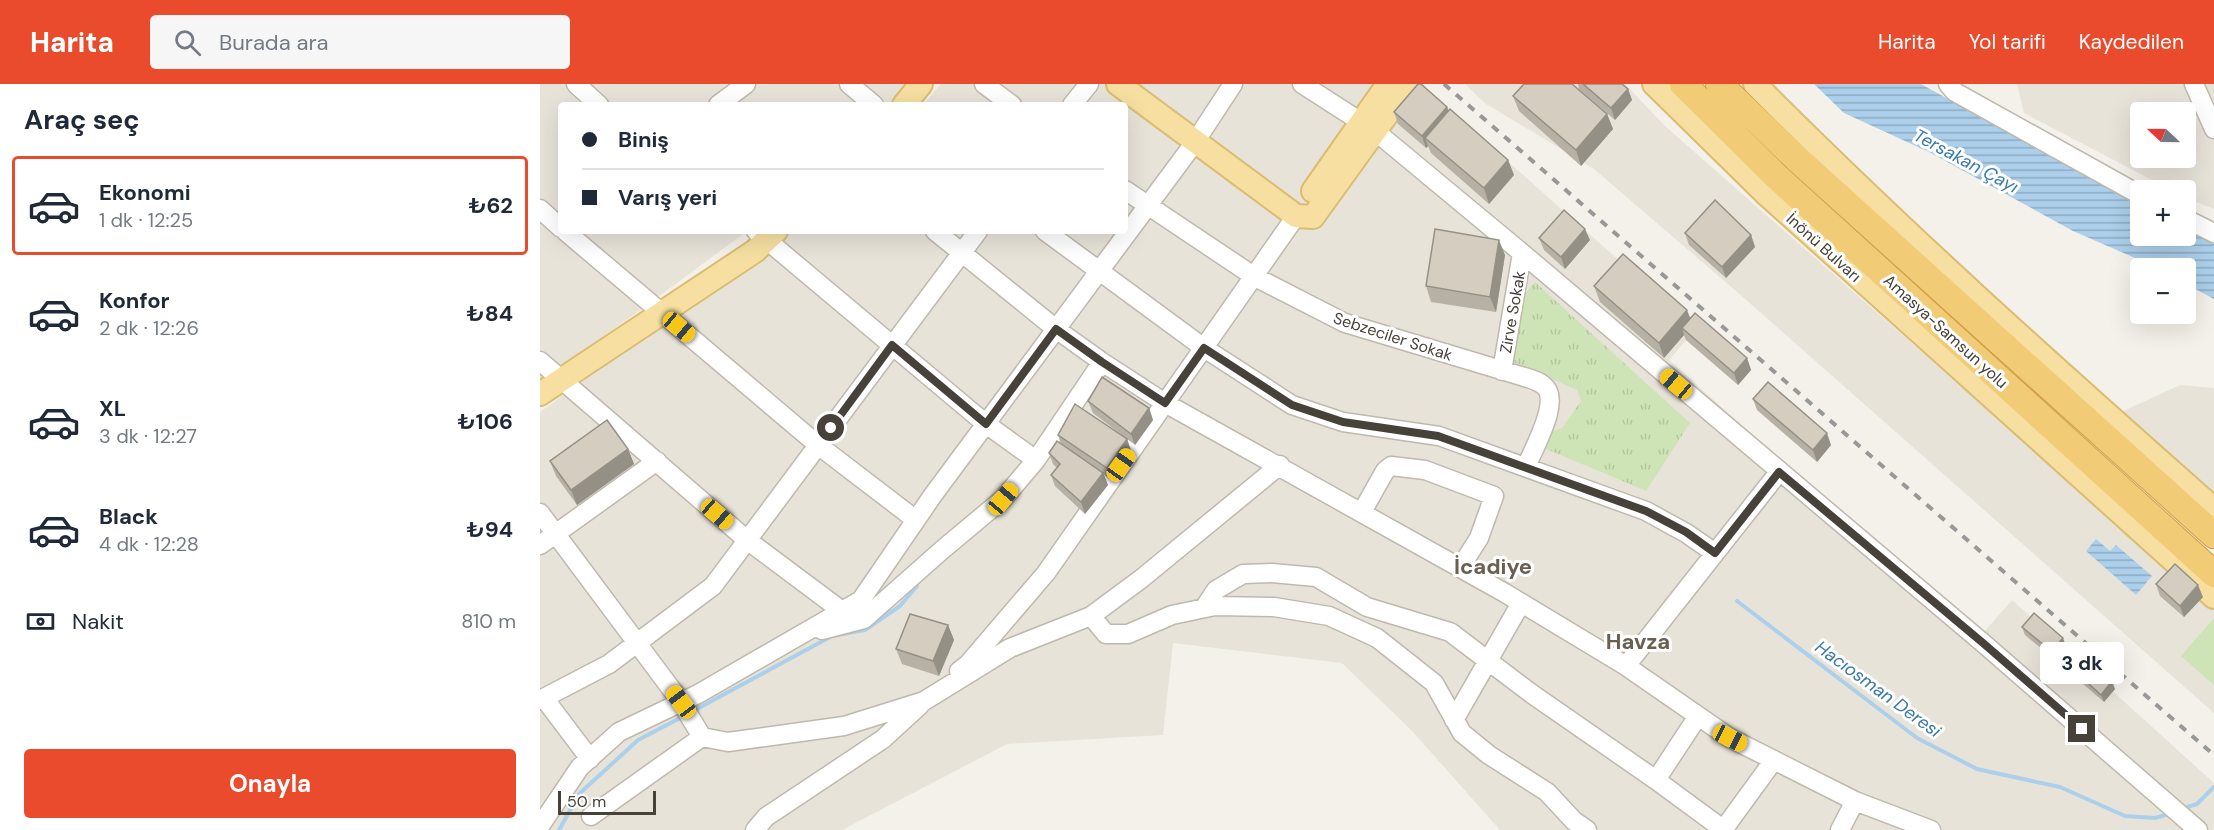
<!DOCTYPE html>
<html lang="tr">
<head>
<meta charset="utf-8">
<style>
  body { margin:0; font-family:"DM Sans",sans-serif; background:#f6f6f7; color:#1f2937; height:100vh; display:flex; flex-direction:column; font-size:22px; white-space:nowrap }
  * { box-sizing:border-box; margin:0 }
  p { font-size:20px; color:#747a83 }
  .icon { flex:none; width:33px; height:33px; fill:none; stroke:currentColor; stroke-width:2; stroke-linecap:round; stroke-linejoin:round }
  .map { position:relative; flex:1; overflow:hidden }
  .side { display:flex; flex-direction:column; background:#fff; width:540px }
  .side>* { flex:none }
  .guide { position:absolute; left:18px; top:18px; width:570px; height:132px; border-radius:6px; box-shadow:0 6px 24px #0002; display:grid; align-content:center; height:132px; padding:0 24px; background:#fff }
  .needle { width:39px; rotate:292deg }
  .controls { position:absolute; left:1590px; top:18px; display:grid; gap:12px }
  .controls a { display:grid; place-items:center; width:66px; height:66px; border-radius:6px; background:#fff; box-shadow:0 6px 24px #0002; font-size:30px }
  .scale { position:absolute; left:18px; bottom:15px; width:98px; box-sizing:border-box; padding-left:6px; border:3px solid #474239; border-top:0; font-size:16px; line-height:21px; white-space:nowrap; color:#474239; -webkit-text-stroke:4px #fff; paint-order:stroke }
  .end { position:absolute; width:27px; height:27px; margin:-14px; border:8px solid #474239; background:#fff; box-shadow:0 0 0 3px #fff }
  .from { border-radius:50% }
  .bubble { position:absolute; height:42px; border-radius:6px; background:#fff; box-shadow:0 6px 24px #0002; font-size:20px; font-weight:700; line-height:42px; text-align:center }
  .car { position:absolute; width:18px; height:36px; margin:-18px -9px; border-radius:8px; box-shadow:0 0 4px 2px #0007; background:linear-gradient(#f5c518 24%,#345 0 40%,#f5c518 0 76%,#345 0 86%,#f5c518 0) }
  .guide b { display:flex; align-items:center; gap:21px; height:57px; font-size:22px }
  .guide b+b { border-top:2px solid #e0e1e3 }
  .guide i { width:15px; height:15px; background:#1f2937 }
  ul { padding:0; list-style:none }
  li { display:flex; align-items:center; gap:18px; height:99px; margin:0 12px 9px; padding:0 12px; border:3px solid transparent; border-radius:6px }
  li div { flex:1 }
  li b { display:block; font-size:22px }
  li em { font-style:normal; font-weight:700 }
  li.active { border-color:#e94b2c }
  li>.icon { width:54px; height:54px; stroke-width:1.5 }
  h2 { padding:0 24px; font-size:27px; line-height:72px }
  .pay { display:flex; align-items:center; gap:15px; height:66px; padding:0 24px; font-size:22px }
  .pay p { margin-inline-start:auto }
  .button { display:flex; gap:12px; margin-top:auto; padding:12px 24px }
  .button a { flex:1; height:69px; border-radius:6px; background:#e94b2c; color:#fff; font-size:24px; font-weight:700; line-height:69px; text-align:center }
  header { display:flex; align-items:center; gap:36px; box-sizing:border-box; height:84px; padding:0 30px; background:#e94b2c; color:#fff }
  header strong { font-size:28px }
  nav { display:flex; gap:33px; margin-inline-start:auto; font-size:21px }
  .search { width:420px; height:54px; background:#f6f6f7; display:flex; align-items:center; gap:15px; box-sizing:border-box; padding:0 21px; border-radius:6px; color:#747a83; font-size:22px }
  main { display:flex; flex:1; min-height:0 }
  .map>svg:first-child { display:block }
</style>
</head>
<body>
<header>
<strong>Harita</strong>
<div class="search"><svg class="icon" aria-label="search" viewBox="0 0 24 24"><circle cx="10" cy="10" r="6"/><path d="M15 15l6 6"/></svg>Burada ara</div>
<nav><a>Harita</a><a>Yol tarifi</a><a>Kaydedilen</a></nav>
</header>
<main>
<section class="side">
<h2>Araç seç</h2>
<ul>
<li class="active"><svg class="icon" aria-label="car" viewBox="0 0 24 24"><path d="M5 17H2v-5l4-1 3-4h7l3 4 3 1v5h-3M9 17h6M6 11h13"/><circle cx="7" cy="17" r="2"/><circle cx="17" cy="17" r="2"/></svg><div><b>Ekonomi</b><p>1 dk · 12:25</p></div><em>₺62</em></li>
<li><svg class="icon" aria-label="car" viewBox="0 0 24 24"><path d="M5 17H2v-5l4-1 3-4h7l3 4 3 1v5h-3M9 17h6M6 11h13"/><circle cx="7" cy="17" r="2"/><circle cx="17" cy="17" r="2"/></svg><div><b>Konfor</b><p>2 dk · 12:26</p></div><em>₺84</em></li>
<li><svg class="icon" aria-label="car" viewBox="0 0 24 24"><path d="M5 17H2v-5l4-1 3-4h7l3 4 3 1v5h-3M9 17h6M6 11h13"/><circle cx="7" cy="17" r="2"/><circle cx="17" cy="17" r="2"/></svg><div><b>XL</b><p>3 dk · 12:27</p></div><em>₺106</em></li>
<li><svg class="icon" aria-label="car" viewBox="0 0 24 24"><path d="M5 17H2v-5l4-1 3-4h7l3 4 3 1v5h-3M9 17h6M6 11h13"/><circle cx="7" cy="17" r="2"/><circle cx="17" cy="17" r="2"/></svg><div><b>Black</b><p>4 dk · 12:28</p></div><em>₺94</em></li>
</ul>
<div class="pay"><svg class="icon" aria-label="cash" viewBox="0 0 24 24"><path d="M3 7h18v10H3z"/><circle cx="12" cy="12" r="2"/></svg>Nakit<p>810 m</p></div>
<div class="button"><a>Onayla</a></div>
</section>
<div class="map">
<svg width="1674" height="746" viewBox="0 0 1674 746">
  <defs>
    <pattern id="park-tufts" width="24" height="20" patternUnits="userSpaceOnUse" patternTransform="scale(1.5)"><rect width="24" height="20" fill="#cfe4b6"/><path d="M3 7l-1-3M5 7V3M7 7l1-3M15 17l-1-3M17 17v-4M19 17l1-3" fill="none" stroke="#b3c59d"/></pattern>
    <pattern id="water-rules" width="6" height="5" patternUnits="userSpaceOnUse" patternTransform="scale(1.5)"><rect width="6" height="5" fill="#acd0eb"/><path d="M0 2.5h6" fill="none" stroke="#8eaabf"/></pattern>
  </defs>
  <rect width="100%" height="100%" fill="#f4f1ea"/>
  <path fill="#e7e3d9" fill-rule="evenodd" d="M0,0H376L357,21H21V147H207L106,222L0,297Z
    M401,0H881L1156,245L1129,276L1439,554L1472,516L1674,699V746H960L873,648L802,579L633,559L623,651L467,660L302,746H0V328L250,147H585V21H383Z
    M925,0H1085L1125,42L1674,525V629L1204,214L1054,85L946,20Z
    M1477,0H1674V125L1646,114V106H1631L1484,29ZM1600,28H1646V74H1600Z
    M1640,301L1674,304V415L1579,329Z"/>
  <path fill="#cfe4b6" d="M1673,535L1674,536V601L1641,572Z"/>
  <path fill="url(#park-tufts)" d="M995,198L1150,339L1106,407L1004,364L1010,348L1022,344L1041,317L1037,306L974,278L985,210Z"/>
  <path fill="url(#water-rules)" d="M1274,0H1381L1600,121V152H1646V145L1674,160V215L1646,200V184H1618L1533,147L1389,68L1304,29Z
    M1556,455L1570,467L1576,461L1612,492L1596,511L1546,467Z"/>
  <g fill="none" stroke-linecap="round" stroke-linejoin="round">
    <path stroke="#acd0eb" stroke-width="4" d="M1197,517L1377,654L1437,685L1520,703L1585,732L1615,734L1629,730
      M153,627L292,552L325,546L360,522L377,502
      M1641,725L1657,720L1674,703
      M19,746L39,710L98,656L144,632"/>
    <defs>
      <path id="minor" d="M36,0L59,21
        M309,0L334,21
        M444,0L472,21
        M762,0L835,47L982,169L1443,559L1658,746
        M1408,0L1415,8L1600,111
        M1654,0L1674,45
        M178,21L206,0
        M532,21L549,0
        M585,106L715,193L805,239L981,292C988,294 997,296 1003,301C1023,315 993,365 986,383
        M0,125L21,144
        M1646,135L1674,149
        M25,147L278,361L376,436
        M216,147L446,340L496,376
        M395,147L516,245L562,278L625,319L965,509L1086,582L1190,654L1315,717L1391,746
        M505,147L664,264L752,321L803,338L899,352L1106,427L1146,449L1175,469
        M0,277L207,456L302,527
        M962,287L982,169
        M822,428L845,387L851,382L885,386L954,412L939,454L920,484
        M0,429L141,618L162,653L188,658L304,642L384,617L470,564L551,532L601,495L740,381
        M0,461L117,377
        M664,524L676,506L703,490L732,489L776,493L827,523L910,548L992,610L1116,696L1184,746
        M551,532L566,550H588L632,531L675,522L734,523L789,532L837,554L894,599L922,649L949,671L1007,708L1034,737L1047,746
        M282,546L324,535L402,466L463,415L496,376L562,278
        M1086,582L1239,388
        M419,587L428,580L506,489L756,132
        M4,614L50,675
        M0,616L69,580L173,502L438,147
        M914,636L981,519
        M1116,696L1158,632
        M51,732L162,653
        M0,742L40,683L79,648L158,610L321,516L393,411L655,58L693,0
        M215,746L226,733L343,655L380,621
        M1183,746L1234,676
        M1300,746L1315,717"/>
      <path id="major" d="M578,0L756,132L773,133L869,0
        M1114,0L1225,109L1674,513
        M1215,0C1362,148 1518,287 1674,425
        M364,21L381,0
        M773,107L848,0
        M0,310L215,167L236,147"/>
      <path id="highway" d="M1143,0L1236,92L1674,490
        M1179,0L1256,74L1674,451"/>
    </defs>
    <use href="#minor" stroke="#bfb9ad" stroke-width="21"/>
    <use href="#major" stroke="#dbbc71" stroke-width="26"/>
    <use href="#highway" stroke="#d1a047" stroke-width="28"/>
    <use href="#minor" stroke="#fff" stroke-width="18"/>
    <use href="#major" stroke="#f6dfa1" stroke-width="22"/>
    <use href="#highway" stroke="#f2cb76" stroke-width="26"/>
    <path stroke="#989898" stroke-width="4" stroke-dasharray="8 8" stroke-linecap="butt" d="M904,0L1674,671"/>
  </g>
  <path fill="#b6b0a5" d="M1038,0H1082L1088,5L1092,16L1075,36L1039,5Z
    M973,12L1067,30L1073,45L1041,82L979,27Z
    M907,23L909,27L968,76L974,91L949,120L891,69L888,62L886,64L858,40L854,28Z
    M1145,149L1211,151L1215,163L1186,194L1149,161Z
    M999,154L1050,156L1025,185L1004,166Z
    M965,171L956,228L891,218L886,202Z
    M1054,202L1150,234L1207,274L1211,286L1198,301L1146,256L1144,251L1124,274L1060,218Z
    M1213,315L1291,361L1277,378L1217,326Z
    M548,317L609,324L613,336L595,361L553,329Z
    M518,351L587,355L591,367L571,396L564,391L568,401L545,430L515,402L511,391L517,384L513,380L509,369L521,360Z
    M88,365L94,380L37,421L16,392L10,377Z
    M1616,500L1663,513L1644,533L1620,512Z
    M408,541L414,556L399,592L362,580L356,565Z
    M1482,543L1526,562L1514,575L1485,551Z
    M1539,591L1575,605L1564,618L1542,599Z"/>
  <path fill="#949086" d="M1088,5L1092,16L1075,36L1071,24Z
    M907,23L911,35L885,54L888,62L886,64L882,52Z
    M1067,30L1073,45L1041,82L1036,66Z
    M968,76L974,91L949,120L944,104Z
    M1045,145L1050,156L1025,185L1021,173Z
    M1211,151L1215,163L1186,194L1182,183Z
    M959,156L965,171L956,228L950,213Z
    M1147,226L1153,241L1142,244L1144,251L1124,274L1119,259Z
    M1207,274L1211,286L1198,301L1194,289Z
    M609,324L613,336L595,361L591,350Z
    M1287,349L1291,361L1277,378L1273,366Z
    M587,355L591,367L571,396L567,384Z
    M88,365L94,380L37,421L31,406Z
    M563,389L568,401L545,430L541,418Z
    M1658,501L1663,513L1644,533L1640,522Z
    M408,541L414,556L399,592L393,577Z
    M1523,554L1526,562L1514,575L1511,567Z
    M1572,597L1575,605L1564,618L1561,611Z"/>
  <path fill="#d4cdc0" stroke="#949086" stroke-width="1.5" d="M878,0H881L907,23L882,52L854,28Z
    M984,0H1032L1067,30L1036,66L973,12Z
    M1043,0H1082L1088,5L1071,24Z
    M910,25L968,76L944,104L885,54Z
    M1175,116L1211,151L1182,183L1145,149Z
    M1024,126L1045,145L1021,173L999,154Z
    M895,145L959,156L950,213L886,202Z
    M1083,170L1147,226L1119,259L1054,202Z
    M1155,229L1207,274L1194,289L1142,244Z
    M562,293L609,324L591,350L548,317Z
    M1228,298L1287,349L1273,366L1213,315Z
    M535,320L587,355L567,384L518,351Z
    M67,336L88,365L31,406L10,377Z
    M517,357L563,389L541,418L511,391L520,380L509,369Z
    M1635,480L1658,501L1640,522L1616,500Z
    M1494,529L1523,554L1511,567L1482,543Z
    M370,530L408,541L393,577L356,565Z
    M1550,578L1572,597L1561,611L1539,591Z"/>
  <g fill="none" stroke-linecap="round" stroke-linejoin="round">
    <path stroke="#474239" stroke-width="8" d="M291,344L352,261L446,340L516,245L562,278L625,319L664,264L752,321L803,338L898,352L1106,427L1146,448L1175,469L1239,388L1443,559L1542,645"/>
  </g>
  <g text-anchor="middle" stroke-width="6" stroke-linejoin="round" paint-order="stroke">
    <g font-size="16" fill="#474239" stroke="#fff">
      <text transform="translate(1284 163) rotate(42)" y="6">İnönü Bulvarı</text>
      <text transform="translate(972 228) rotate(-80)" y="6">Zirve Sokak</text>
      <text transform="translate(1406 247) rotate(42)" y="6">Amasya-Samsun yolu</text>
      <text transform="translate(853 252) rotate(18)" y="6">Sebzeciler Sokak</text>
    </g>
    <g font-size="18" font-style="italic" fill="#3a7aab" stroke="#fff">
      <text transform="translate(1426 77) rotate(28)" y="6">Tersakan Çayı</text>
      <text transform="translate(1338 605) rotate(36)" y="6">Hacıosman Deresi</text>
    </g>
    <g font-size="22" font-weight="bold" fill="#696051" stroke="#fff">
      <text x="953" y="490">İcadiye</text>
      <text x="1098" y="565">Havza</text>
    </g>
  </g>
</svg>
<div class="controls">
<a><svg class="needle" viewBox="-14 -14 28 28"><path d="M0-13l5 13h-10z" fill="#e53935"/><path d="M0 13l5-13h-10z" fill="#747a83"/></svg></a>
<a>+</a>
<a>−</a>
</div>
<div class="scale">50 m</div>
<i class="end from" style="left:291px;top:344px"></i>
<i class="end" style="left:1542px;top:645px"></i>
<div class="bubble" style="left:1500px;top:558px;width:84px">3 dk</div>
<i class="car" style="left:139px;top:243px;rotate:130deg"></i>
<i class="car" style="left:1136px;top:300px;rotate:310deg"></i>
<i class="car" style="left:581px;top:381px;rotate:35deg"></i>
<i class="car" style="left:463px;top:415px;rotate:40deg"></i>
<i class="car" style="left:177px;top:430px;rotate:131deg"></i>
<i class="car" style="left:141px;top:618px;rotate:323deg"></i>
<i class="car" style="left:1190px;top:654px;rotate:117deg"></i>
<div class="guide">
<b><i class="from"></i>Biniş</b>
<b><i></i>Varış yeri</b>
</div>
</div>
</main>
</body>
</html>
